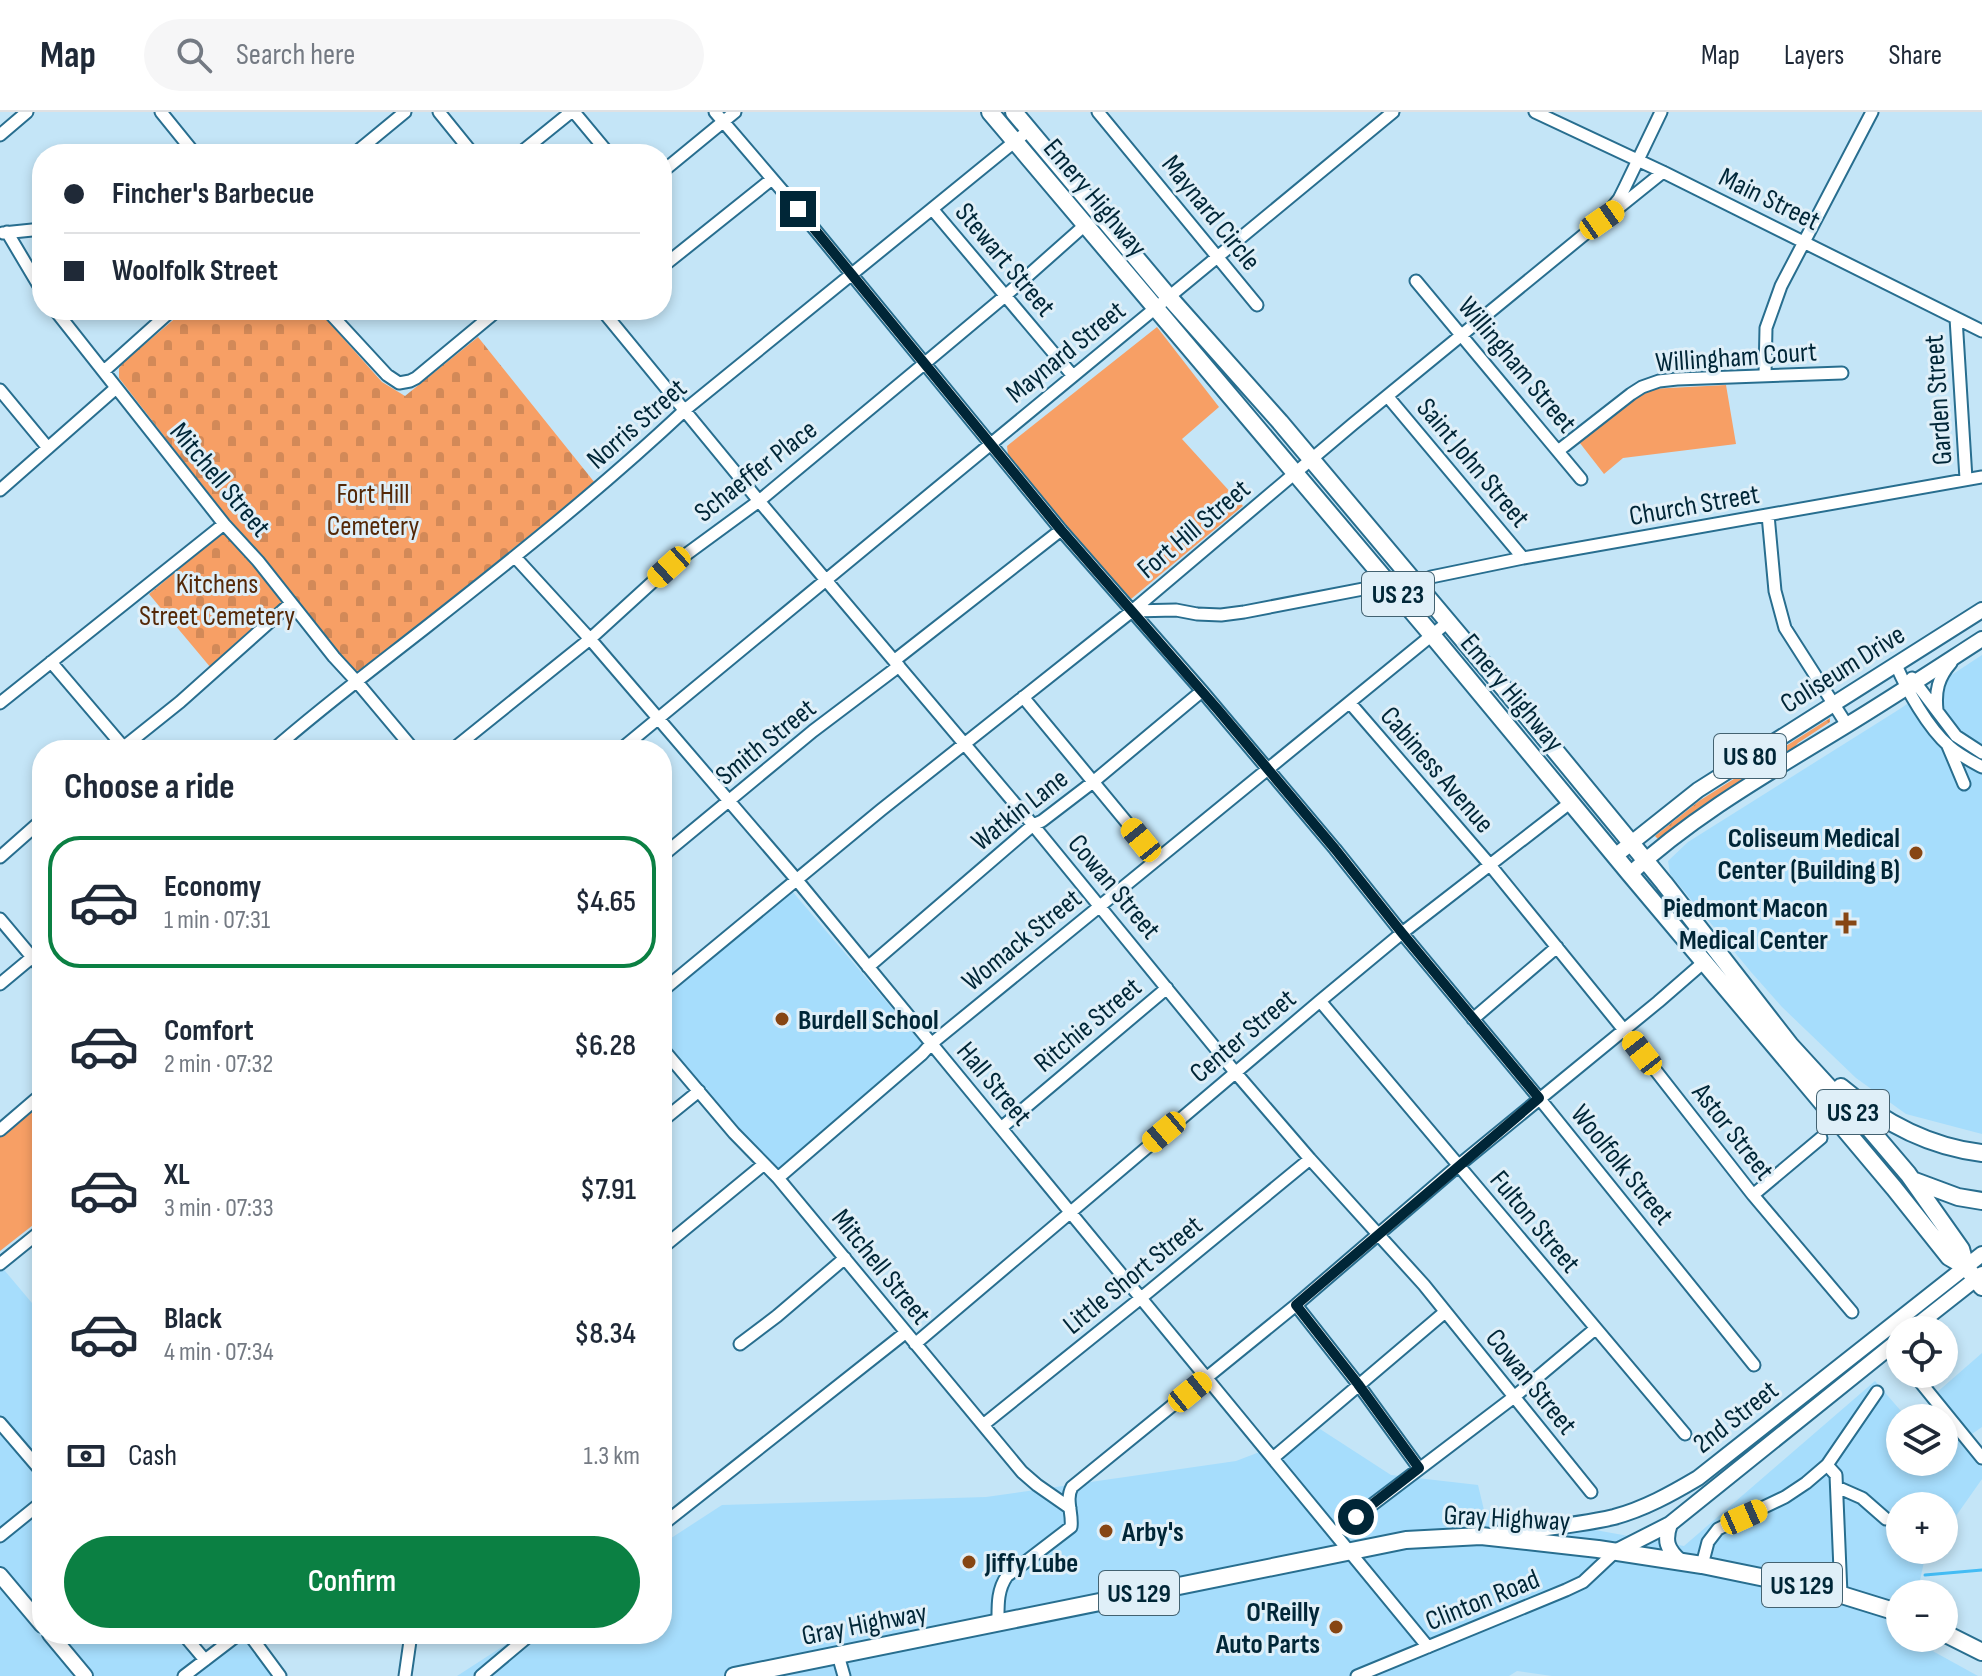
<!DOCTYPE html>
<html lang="en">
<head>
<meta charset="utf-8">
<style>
  body { margin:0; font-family:"Sofia Sans Condensed",sans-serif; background:#f6f6f7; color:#1f2937; height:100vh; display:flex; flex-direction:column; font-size:30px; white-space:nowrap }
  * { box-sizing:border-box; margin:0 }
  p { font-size:26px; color:#747a83 }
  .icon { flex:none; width:44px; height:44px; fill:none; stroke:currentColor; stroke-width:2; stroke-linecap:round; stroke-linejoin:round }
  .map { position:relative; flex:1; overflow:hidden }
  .drawer { position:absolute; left:32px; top:628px; width:640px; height:904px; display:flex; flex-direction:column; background:#fff; border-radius:32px; box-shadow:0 4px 12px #0003 }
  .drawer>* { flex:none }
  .hud { position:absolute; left:32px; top:32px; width:640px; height:176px; border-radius:32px; box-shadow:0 4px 12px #0003; display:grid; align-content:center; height:176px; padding:0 32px; background:#fff }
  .buttons { position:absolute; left:1886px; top:1204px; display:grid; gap:16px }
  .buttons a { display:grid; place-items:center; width:72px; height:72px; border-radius:50%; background:#fff; box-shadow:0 4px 12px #0003; font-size:40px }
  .end { position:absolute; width:36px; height:36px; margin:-18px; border:10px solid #002637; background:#fff; box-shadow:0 0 0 4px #fff }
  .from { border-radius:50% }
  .car { position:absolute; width:24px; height:48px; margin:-24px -12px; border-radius:10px; box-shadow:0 0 6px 2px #0007; background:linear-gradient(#f5c518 24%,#345 0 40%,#f5c518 0 76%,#345 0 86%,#f5c518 0) }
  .hud b { display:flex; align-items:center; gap:28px; height:76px; font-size:30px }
  .hud b+b { border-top:2px solid #e0e1e3 }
  .hud i { width:20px; height:20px; background:#1f2937 }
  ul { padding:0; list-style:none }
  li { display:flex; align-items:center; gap:24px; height:132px; margin:0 16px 12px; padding:0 16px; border:4px solid transparent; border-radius:32px }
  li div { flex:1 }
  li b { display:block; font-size:30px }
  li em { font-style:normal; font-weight:600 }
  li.active { border-color:#0b8043 }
  li>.icon { width:72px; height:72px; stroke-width:1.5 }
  h2 { padding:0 32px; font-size:36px; line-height:96px }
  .pay { display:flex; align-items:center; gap:20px; height:88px; padding:0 32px; font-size:30px }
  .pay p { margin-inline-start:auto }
  .cta { display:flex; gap:16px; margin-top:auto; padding:16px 32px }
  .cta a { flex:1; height:92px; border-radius:48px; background:#0b8043; color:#fff; font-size:32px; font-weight:600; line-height:92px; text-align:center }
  header { display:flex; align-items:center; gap:48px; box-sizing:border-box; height:112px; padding:0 40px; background:#fff; border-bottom:2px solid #e0e1e3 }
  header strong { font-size:38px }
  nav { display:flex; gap:44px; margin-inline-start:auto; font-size:28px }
  .search { width:560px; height:72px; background:#f6f6f7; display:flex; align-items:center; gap:20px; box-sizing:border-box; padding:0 28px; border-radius:44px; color:#747a83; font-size:30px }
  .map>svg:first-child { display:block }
</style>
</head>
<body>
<header>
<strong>Map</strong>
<div class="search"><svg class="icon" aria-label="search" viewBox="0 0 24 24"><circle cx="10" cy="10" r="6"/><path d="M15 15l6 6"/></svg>Search here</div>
<nav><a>Map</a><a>Layers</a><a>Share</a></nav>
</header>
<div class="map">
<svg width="1982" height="1564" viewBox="0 0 1982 1564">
  <defs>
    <pattern id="grass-tufts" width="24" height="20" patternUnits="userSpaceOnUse" patternTransform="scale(2)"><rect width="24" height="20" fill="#f79f65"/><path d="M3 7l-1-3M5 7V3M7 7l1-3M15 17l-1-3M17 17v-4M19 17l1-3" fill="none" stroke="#d28958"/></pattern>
    <pattern id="cemetery-stones" width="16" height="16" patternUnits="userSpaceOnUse" patternTransform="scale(2)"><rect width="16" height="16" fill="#f79f65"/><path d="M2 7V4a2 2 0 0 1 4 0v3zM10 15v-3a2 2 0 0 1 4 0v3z" fill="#d28958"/></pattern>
  </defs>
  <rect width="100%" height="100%" fill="#c4e5f7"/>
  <path fill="#a6ddfc" d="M1982,543V1022L1906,1002L1856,966L1782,895L1751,860L1670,762L1668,749L1688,730L1895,600Z
    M792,779L925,935L777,1060L662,925V889Z
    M0,1153L42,1203V1522H183L205,1548L239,1522H249L280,1564H0Z
    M1982,1241V1315L1969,1324L1935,1282Z
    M1875,1269L1907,1306H1900V1350H1944V1339L1958,1328L1982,1355V1367L1944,1421V1394H1900V1438H1932L1924,1450L1917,1482H1900V1526H1907V1528L1929,1537L1978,1564H1552L1517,1559L1509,1564H457L522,1522H662V1432L722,1393L986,1385L1236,1349L1320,1317L1391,1363L1478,1373L1484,1398L1684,1434Z"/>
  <path fill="url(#grass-tufts)" d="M1830,606V610L1798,631L1792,638L1708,692L1660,729L1655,724L1699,689Z"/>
  <path fill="url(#cemetery-stones)" d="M185,198H318L382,270L405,284L478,225L595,371L367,554L356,560L336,541L216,391L119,266V256L126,248Z
    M225,419L243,437L284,490L211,556L149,482Z"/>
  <path fill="#f79f65" d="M1157,215L1219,295L1182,327L1243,394L1131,487L1065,415L1008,343L1007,334Z
    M1726,273L1736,332L1623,346L1604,362L1576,326L1621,295L1650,277Z
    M42,986V1106L0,1139V1023Z"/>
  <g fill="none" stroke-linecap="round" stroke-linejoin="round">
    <path stroke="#44bcf4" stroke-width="3" d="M1925,1463L1982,1458"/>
    <defs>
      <path id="minor" d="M161,0L195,42
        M439,0L473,42
        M574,0L609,42
        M715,0L798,97L1061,418L1202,579L1335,737L1402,821L1539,986L1754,1253
        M1098,0L1257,193
        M1535,0L1663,60L1982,219
        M0,23L27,0
        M354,42L405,0
        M519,42L571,0
        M662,60L735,0
        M933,98L1073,264
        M1612,101L1663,60
        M7,120L42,179
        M3,121L42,117
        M662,155L772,67
        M1416,169L1581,367
        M55,198L224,412L258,449L334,545L357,570L414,638
        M327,198L387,263L399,271L410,269L416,266L498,198
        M602,198L759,389L1033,713L1235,960L1310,1047L1424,1173L1591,1380
        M1956,206L1966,367
        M104,259L172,198
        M1765,263L1766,216L1781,174L1872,0
        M0,278L48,336
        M1388,285L1523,446
        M1558,339L1631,282L1642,275L1659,269L1677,267L1842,261
        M0,378L116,276
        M1768,403L1775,479L1785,516L1847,613
        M515,445L590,527L796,767L1428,1535
        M1417,474L1431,465L1523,446L1982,365
        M1132,499L1176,498L1197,502L1221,503L1244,500L1389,472
        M895,548L1061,418
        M51,550L126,638
        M1896,553C1907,578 1928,616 1949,634C1959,643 1971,649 1982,655
        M1912,566L1956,624L1982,641
        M1023,585L1157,747
        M0,591L224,412
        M1350,591L1490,753L1624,918L1753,1083L1852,1200
        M1937,598C1935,579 1938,566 1951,551
        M1948,634L1964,672
        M120,638L180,590L291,491
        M273,638C322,595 374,556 425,516C514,446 603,375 686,297L1029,18
        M452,638L590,527L669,455L759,389L925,251L1005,184L1085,113
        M620,638L1393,0
        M662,744L813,619L899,554
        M0,745L42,708
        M0,807L42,857
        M868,855L1033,713L1042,709L1093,670L1202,579
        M0,872L42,837
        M662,879L881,698L1132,499L1353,312L1602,108L1619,87L1625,75L1661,0
        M1320,889L1685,1322
        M1473,907L1557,835
        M662,936L734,1021L778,1066L1022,1360L1037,1373L1070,1396
        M662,1009L699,979
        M1001,1016L1167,876
        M0,1018L42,982
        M778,1066L922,942L931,932L1448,510
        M1753,1083L1821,1026
        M662,1136L764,1052
        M0,1152L42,1118
        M1296,1193L1358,1272L1419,1356
        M740,1232L777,1204L845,1146
        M915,1232L1320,889L1402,821L1571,690
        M1917,1266L1982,1346
        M0,1311L42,1360
        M983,1313L1141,1186L1310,1047
        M1273,1346L1445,1200
        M1827,1353L1836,1363L1841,1482
        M1837,1375L1862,1386L1886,1407
        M662,1413L905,1221
        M1335,1421L1514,1285L1595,1217
        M0,1424L42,1390
        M1702,1453L1708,1430L1718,1417L1785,1385L1806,1371L1827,1353L1877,1280
        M998,1511C998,1494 997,1478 1007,1464L1071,1415C1073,1401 1065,1388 1072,1375L1296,1193L1459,1053L1658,890L1704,850
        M183,1522L205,1548
        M249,1522L280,1564
        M838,1543L844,1564
        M184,1564L239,1522
        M405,1564L411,1522
        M481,1564L531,1522
        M1357,1564L1566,1478L1583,1470L1615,1440"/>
      <path id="major" d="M1615,744L1698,678L1982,498
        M1630,762C1695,702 1772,659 1847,613C1893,585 1937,556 1982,527
        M1911,1218L1982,1162
        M1670,1412C1664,1429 1667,1437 1680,1449
        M1497,1422C1536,1417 1576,1414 1614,1405C1644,1397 1671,1382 1698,1366L1982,1142
        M1615,1440L1670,1412L1900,1227
        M0,1463L42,1513
        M50,1522L85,1564"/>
      <path id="highway" d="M990,0L1432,523L1630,762L1894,1076L1949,1145L1966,1155L1982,1175
        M1014,0L1168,184L1280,310L1507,580L1664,771L1790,933L1834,981L1868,1015L1908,1062L1961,1137L1966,1155
        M1841,975C1881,1009 1929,1035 1982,1041
        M1915,1069L1958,1085L1982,1089
        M1944,1521L1982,1540
        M734,1564L1406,1428L1481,1424L1598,1437L1702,1453L1829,1479L1900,1501"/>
    </defs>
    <use href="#minor" stroke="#286e8f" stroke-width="15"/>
    <use href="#major" stroke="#286e8f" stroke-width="18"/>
    <use href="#highway" stroke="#286e8f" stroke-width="20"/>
    <use href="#minor" stroke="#fff" stroke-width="11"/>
    <use href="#major" stroke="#fff" stroke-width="14"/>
    <use href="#highway" stroke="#fff" stroke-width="16"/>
  </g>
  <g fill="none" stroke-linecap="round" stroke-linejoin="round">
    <path stroke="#002637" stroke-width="10" d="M798,97L1061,418L1219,599L1335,737L1402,821L1539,986L1296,1193L1358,1272L1419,1356L1356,1405"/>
  </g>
  <g fill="#874613" stroke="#dfeff8" stroke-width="3">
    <circle cx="1916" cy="741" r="8"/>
    <path d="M1842 799h8v8h8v8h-8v8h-8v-8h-8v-8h8z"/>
    <circle cx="782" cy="907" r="8"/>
    <circle cx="1106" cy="1419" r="8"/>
    <circle cx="969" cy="1450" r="8"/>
    <circle cx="1336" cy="1515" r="8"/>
  </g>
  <g text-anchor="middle" stroke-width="6" stroke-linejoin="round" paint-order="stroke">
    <g fill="#dfeff8" stroke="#436271" stroke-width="2">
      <rect x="1362" y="460" width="72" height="44" rx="6"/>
      <rect x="1714" y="622" width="72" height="44" rx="6"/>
      <rect x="1817" y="978" width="72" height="44" rx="6"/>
      <rect x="1762" y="1451" width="80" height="44" rx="6"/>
      <rect x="1099" y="1459" width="80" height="44" rx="6"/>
    </g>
    <g font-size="26" font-weight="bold" fill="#002637">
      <text x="1398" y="491">US 23</text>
      <text x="1750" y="653">US 80</text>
      <text x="1853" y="1009">US 23</text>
      <text x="1802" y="1482">US 129</text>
      <text x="1139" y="1490">US 129</text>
    </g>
    <g font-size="28" fill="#002637" stroke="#dfeff8">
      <text transform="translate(1096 85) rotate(50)" y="10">Emery Highway</text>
      <text transform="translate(1770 86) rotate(26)" y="10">Main Street</text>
      <text transform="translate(1212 100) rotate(51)" y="10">Maynard Circle</text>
      <text transform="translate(1006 147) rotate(50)" y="10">Stewart Street</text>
      <text transform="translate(1065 239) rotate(-39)" y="10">Maynard Street</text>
      <text transform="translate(1736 244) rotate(-4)" y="10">Willingham Court</text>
      <text transform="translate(1518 252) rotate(50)" y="10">Willingham Street</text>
      <text transform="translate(1937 288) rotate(-94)" y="10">Garden Street</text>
      <text transform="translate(636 311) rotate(-41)" y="10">Norris Street</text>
      <text transform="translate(1474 350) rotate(50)" y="10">Saint John Street</text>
      <text transform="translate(755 358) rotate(-38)" y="10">Schaeffer Place</text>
      <text transform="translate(221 367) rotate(50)" y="10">Mitchell Street</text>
      <text transform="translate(1694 392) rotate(-10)" y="10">Church Street</text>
      <text transform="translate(1193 416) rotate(-40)" y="10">Fort Hill Street</text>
      <text transform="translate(1842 556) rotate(-32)" y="10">Coliseum Drive</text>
      <text transform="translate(1513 580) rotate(50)" y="10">Emery Highway</text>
      <text transform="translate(765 629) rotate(-39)" y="10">Smith Street</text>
      <text transform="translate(1438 657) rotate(49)" y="10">Cabiness Avenue</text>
      <text transform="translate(1019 697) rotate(-38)" y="10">Watkin Lane</text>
      <text transform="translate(1115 774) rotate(50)" y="10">Cowan Street</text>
      <text transform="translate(1021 827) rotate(-39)" y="10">Womack Street</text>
      <text transform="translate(1087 912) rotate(-40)" y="10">Ritchie Street</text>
      <text transform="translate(1242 923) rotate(-40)" y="10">Center Street</text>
      <text transform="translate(995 971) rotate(50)" y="10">Hall Street</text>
      <text transform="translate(1734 1019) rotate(52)" y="10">Astor Street</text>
      <text transform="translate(1623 1052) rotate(51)" y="10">Woolfolk Street</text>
      <text transform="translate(1536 1109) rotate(50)" y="10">Fulton Street</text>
      <text transform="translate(882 1154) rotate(51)" y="10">Mitchell Street</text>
      <text transform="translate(1132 1162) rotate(-39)" y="10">Little Short Street</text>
      <text transform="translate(1532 1269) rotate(51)" y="10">Cowan Street</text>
      <text transform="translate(1735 1304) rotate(-38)" y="10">2nd Street</text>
      <text transform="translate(1507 1405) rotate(3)" y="10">Gray Highway</text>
      <text transform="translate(1482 1487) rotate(-22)" y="10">Clinton Road</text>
      <text transform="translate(864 1511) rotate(-11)" y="10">Gray Highway</text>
    </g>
    <g font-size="28" fill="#542807" stroke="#dfeff8">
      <text x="373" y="391">Fort Hill<tspan x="373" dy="32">Cemetery</tspan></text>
      <text x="217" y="481">Kitchens<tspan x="217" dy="32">Street Cemetery</tspan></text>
    </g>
    <g font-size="28" font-weight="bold" fill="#002637" stroke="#dfeff8" text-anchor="end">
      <text x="1900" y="735">Coliseum Medical<tspan x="1900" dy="32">Center (Building B)</tspan></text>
      <text x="1828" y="805">Piedmont Macon<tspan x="1828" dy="32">Medical Center</tspan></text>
      <text x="798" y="917" text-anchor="start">Burdell School</text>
      <text x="1122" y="1429" text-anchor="start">Arby's</text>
      <text x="985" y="1460" text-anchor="start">Jiffy Lube</text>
      <text x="1320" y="1509">O'Reilly<tspan x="1320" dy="32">Auto Parts</tspan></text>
    </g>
  </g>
</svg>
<div class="buttons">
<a><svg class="icon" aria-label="locate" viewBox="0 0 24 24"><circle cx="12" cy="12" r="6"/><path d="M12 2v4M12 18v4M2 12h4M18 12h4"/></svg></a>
<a><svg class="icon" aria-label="layers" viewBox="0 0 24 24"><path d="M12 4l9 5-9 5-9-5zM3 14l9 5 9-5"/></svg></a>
<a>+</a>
<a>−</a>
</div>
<i class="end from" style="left:1356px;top:1405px"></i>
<i class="end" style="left:798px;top:97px"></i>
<i class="car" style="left:1602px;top:108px;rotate:55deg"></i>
<i class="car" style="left:669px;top:455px;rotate:228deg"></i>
<i class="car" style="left:1141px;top:728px;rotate:321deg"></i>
<i class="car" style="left:1642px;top:941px;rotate:322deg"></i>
<i class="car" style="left:1164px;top:1020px;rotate:230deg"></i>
<i class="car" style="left:1190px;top:1280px;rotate:51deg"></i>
<i class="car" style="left:1744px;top:1405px;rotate:66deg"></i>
<div class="hud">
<b><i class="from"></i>Fincher's Barbecue</b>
<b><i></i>Woolfolk Street</b>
</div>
<section class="drawer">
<h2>Choose a ride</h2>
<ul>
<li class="active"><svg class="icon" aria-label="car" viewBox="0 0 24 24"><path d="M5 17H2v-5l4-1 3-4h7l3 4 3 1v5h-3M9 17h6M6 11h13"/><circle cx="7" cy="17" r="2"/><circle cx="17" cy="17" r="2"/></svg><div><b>Economy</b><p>1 min · 07:31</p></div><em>$4.65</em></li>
<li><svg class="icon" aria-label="car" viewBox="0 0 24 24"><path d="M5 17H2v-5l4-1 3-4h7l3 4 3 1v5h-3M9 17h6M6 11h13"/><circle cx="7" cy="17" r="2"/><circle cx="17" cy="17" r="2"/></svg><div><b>Comfort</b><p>2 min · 07:32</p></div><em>$6.28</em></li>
<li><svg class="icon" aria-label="car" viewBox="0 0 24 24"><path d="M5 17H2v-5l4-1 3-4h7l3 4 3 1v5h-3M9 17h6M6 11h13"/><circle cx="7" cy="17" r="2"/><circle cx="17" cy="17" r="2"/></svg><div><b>XL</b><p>3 min · 07:33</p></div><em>$7.91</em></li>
<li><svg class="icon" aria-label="car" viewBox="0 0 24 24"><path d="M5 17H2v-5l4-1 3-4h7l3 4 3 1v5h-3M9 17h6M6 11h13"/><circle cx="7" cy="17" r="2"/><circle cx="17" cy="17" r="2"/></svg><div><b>Black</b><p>4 min · 07:34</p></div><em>$8.34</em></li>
</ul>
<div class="pay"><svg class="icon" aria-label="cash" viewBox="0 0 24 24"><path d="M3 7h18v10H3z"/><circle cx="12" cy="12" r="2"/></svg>Cash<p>1.3 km</p></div>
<div class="cta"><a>Confirm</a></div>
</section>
</div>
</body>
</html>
